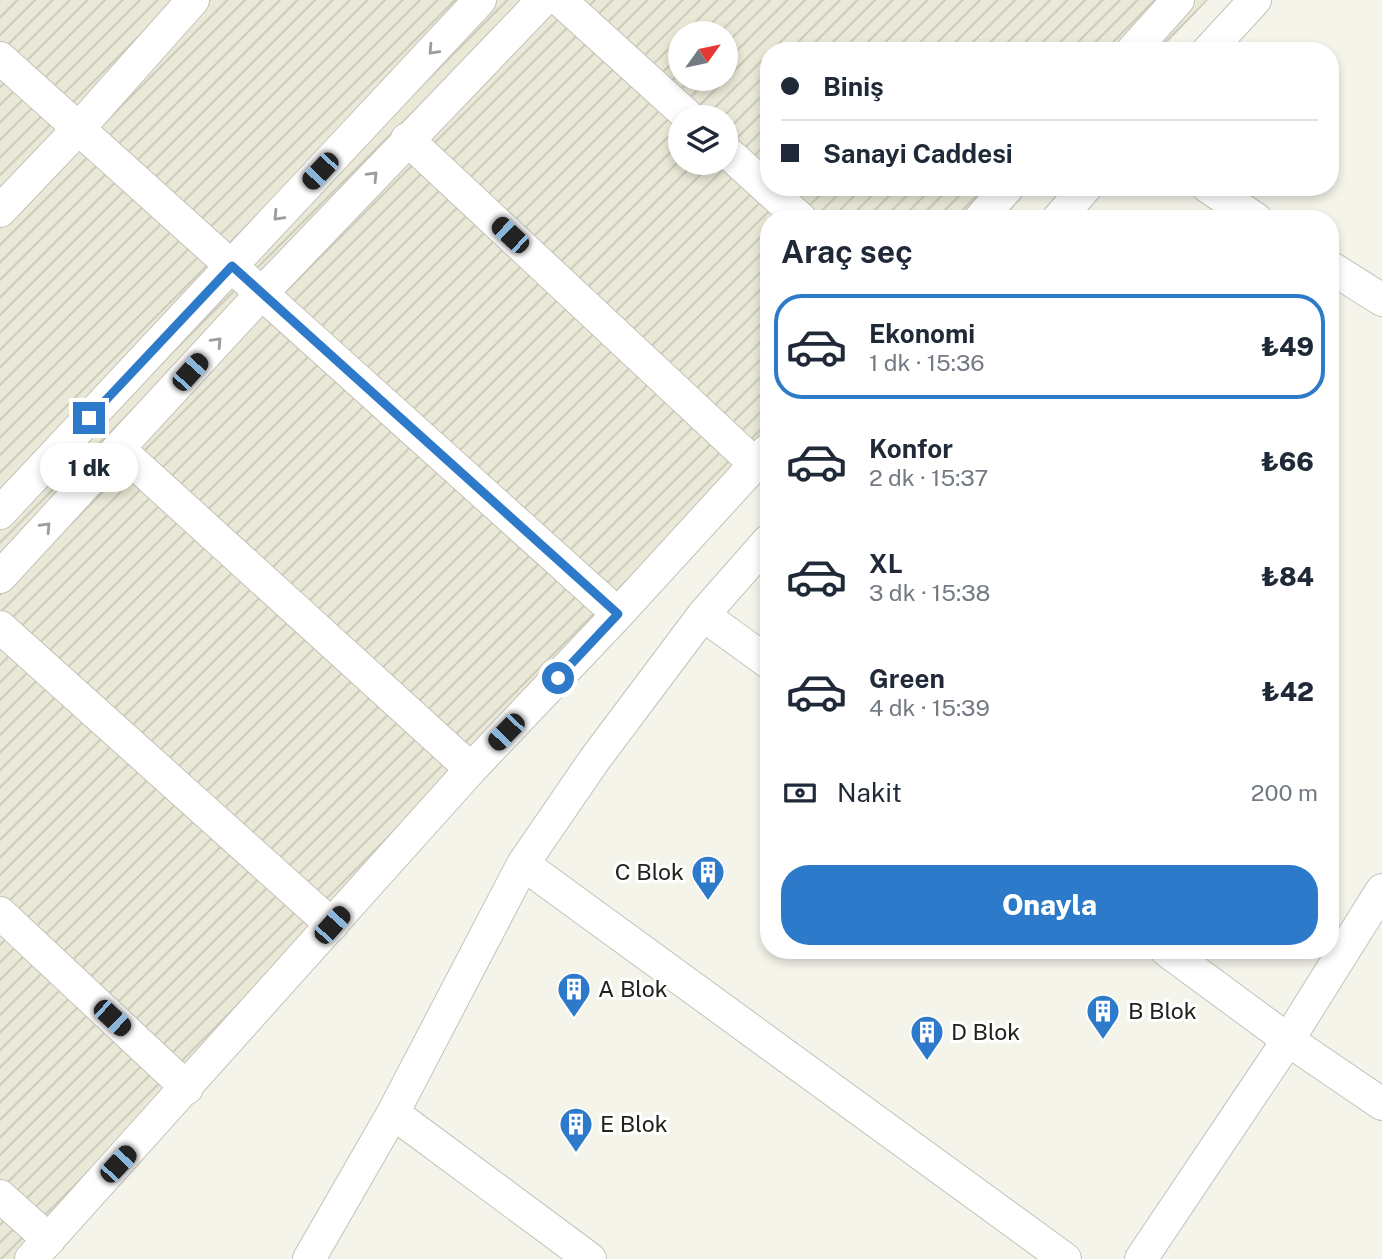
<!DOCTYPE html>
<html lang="tr">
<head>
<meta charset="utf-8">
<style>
  body { margin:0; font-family:"Public Sans",sans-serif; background:#f2f2f3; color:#1f2937; height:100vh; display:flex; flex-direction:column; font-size:26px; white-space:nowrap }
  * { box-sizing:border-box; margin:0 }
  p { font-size:23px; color:#747a83 }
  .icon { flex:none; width:38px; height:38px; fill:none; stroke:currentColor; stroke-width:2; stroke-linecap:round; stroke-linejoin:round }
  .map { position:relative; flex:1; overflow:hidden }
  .drawer { position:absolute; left:760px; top:210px; width:579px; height:749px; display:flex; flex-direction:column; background:#fff; border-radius:28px; box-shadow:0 4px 10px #0003 }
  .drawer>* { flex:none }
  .guide { position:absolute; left:760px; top:42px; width:579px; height:154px; border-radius:28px; box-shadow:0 4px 10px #0003; display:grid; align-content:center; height:154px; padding:0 21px; background:#fff }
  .needle { width:46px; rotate:57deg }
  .fabs { position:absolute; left:668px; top:21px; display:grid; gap:14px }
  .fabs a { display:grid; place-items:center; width:70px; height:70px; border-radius:50%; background:#fff; box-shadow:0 4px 10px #0003; font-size:35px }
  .end { position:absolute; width:32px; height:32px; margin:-16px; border:9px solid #2e7aca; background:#fff; box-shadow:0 0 0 4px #fff }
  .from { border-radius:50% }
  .bubble { position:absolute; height:49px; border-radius:24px; background:#fff; box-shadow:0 4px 10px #0003; font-size:23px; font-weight:800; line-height:49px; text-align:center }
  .car { position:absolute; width:21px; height:42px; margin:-21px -10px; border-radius:9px; box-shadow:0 0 5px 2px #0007; background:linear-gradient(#222 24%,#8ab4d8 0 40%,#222 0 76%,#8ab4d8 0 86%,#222 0) }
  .guide b { display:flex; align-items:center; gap:24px; height:66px; font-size:26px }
  .guide b+b { border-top:2px solid #e0e1e3 }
  .guide i { width:18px; height:18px; background:#1f2937 }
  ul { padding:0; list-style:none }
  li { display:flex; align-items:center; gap:21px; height:105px; margin:0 14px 10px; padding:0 7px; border:4px solid transparent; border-radius:28px }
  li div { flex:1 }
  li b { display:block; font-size:26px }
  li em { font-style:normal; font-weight:800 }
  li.selected { border-color:#2e7aca }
  li>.icon { width:63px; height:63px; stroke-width:1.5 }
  h2 { padding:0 21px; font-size:32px; line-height:84px }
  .pay { display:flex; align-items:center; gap:18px; height:77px; padding:0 21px; font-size:26px }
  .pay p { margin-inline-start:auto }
  .action { display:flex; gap:14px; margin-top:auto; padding:14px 21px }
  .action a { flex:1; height:80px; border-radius:28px; background:#2e7aca; color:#fff; font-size:28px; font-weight:800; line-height:80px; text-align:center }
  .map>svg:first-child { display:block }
</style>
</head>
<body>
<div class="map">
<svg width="1382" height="1259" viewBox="0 0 1382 1259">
  <defs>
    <pattern id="industrial-furrows" width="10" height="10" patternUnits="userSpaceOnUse" patternTransform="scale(1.75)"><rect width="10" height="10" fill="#eae8d6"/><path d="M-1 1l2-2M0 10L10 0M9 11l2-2" fill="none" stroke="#c8c7b7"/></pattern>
  </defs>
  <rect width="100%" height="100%" fill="#f5f4ea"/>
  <path fill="url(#industrial-furrows)" fill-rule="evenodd" d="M0,0H1208L1160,51H768V187H1032L1003,219H768V469L349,916L44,1259H0ZM681,33H726V79H681ZM681,117H726V163H681Z"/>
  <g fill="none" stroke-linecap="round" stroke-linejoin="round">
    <defs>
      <path id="street" d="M560,0L689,117
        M1132,51L1178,0
        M1208,51L1255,0
        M0,58L618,614
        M407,139L755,464
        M726,151L801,219
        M1208,187L1256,219
        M0,211L78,129L193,0
        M980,219L1008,187
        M1058,219L1086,187
        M1330,267L1382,300
        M119,449L471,769
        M0,513L480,0
        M0,577L261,294L543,0
        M703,615L768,662
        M0,627L332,925
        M523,864L1065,1259
        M0,913L187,1088
        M1166,950L1288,1040L1382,1104
        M393,1113L590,1259
        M0,1196L49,1240
        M31,1259L471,769L618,614L768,450
        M309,1259L393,1113L523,864L595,759L703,615L768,541
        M1141,1259L1288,1040L1382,890"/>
    </defs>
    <use href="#street" stroke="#c3c2b9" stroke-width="34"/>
    <use href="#street" stroke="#fff" stroke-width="32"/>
  </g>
  <defs><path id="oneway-chevron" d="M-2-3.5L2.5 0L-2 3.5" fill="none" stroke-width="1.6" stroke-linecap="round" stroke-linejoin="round" transform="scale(1.75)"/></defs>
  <g stroke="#9c9c9a">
    <use href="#oneway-chevron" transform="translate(433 50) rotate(133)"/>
    <use href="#oneway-chevron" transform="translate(373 176) rotate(-47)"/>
    <use href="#oneway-chevron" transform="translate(278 216) rotate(133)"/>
    <use href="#oneway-chevron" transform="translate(217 342) rotate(-47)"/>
    <use href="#oneway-chevron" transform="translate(46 527) rotate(-47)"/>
  </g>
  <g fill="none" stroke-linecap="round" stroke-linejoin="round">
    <path stroke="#2e7aca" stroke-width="9" d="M89,418L232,266L618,614L558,678"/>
  </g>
  <defs>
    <symbol id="building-pin" viewBox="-11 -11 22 30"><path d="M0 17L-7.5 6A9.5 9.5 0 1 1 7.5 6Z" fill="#2e7aca" stroke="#fff"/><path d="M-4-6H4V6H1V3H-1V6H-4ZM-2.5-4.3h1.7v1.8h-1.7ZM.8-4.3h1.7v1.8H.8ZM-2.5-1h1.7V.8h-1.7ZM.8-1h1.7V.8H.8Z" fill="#fff"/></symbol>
  </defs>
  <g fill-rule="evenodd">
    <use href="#building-pin" x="689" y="853" width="38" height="52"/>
    <use href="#building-pin" x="555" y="970" width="38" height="52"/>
    <use href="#building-pin" x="1084" y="992" width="38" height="52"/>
    <use href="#building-pin" x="908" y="1013" width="38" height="52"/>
    <use href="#building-pin" x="557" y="1105" width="38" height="52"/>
  </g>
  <g text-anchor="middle" stroke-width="6" stroke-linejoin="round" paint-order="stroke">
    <g font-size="23" fill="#22221e" stroke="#fff" text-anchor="start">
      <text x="684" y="880" text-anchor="end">C Blok</text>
      <text x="598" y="997">A Blok</text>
      <text x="1128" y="1019">B Blok</text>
      <text x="951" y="1040">D Blok</text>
      <text x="600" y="1132">E Blok</text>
    </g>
  </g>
</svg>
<div class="fabs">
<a><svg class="needle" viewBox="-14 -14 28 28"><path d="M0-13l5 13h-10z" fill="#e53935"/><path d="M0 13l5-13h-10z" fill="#747a83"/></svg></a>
<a><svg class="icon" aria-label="layers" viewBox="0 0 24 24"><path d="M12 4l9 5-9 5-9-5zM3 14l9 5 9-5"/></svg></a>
</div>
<i class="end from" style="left:558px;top:678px"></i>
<i class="end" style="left:89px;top:418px"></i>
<div class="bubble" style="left:40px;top:443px;width:98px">1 dk</div>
<i class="car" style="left:320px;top:171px;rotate:223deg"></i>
<i class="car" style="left:510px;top:235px;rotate:313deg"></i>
<i class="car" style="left:190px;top:372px;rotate:42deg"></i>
<i class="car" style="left:506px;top:732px;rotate:224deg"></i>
<i class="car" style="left:332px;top:925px;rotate:42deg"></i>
<i class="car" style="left:112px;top:1018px;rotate:133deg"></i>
<i class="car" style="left:118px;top:1164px;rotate:43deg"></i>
<div class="guide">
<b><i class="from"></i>Biniş</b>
<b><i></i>Sanayi Caddesi</b>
</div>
<section class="drawer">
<h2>Araç seç</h2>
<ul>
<li class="selected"><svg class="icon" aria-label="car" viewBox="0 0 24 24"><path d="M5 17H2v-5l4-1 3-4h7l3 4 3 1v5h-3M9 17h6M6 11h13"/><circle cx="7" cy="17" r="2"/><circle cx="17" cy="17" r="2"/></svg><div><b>Ekonomi</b><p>1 dk · 15:36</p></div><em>₺49</em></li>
<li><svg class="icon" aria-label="car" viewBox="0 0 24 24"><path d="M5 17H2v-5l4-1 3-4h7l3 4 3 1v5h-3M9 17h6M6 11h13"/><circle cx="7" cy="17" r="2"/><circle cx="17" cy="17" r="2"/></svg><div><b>Konfor</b><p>2 dk · 15:37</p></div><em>₺66</em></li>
<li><svg class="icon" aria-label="car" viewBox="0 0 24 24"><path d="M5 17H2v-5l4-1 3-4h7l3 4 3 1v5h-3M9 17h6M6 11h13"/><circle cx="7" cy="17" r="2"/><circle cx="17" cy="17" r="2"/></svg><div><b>XL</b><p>3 dk · 15:38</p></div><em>₺84</em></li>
<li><svg class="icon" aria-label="car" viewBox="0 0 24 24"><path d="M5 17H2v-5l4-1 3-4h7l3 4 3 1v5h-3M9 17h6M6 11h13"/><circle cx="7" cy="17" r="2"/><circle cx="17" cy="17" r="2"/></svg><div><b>Green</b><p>4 dk · 15:39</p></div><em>₺42</em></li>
</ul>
<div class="pay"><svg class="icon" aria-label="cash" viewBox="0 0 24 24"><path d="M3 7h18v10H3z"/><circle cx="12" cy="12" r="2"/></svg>Nakit<p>200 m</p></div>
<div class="action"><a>Onayla</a></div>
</section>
</div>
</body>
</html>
